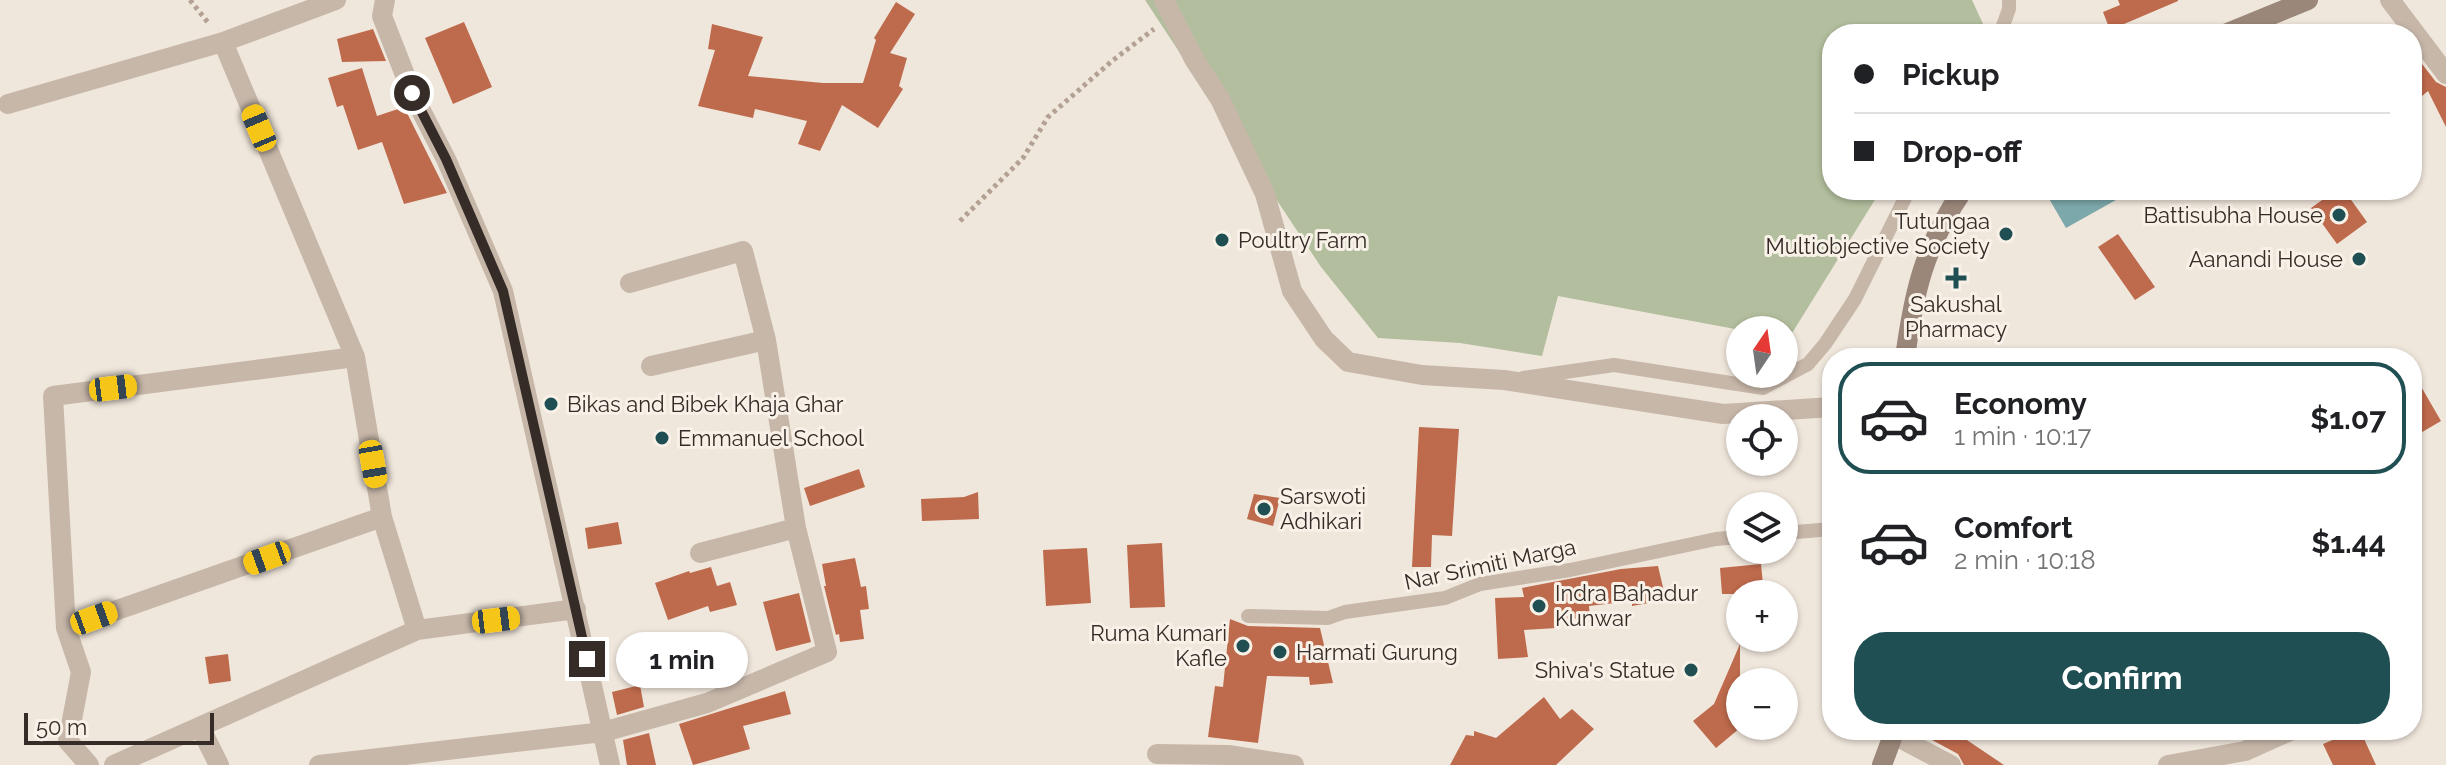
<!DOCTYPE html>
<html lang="en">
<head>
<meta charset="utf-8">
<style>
  body { margin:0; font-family:Raleway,sans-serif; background:#f2f2f2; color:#202124; height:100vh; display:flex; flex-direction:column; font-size:30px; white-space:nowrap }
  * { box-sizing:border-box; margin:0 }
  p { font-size:26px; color:#757577 }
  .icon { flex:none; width:44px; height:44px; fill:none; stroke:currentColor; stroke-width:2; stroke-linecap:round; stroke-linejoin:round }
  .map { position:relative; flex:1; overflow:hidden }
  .drawer { position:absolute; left:1822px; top:348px; width:600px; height:392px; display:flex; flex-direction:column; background:#fff; border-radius:32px; box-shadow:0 2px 6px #0004 }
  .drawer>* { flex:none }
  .guide { position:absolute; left:1822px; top:24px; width:600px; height:176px; border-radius:32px; box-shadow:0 2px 6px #0004; display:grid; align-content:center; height:176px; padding:0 32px; background:#fff }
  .needle { width:52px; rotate:13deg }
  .buttons { position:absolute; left:1726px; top:316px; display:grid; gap:16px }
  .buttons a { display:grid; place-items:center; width:72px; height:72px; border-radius:50%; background:#fff; box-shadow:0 2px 6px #0004; font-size:40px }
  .scale { position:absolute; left:24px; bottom:20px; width:190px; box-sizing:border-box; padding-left:8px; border:4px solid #352c28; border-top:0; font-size:22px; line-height:28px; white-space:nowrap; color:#352c28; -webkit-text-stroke:6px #f8f1e8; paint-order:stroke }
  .end { position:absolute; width:36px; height:36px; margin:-18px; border:10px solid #352c28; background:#fff; box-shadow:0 0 0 4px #fff }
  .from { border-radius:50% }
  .bubble { position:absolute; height:56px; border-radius:28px; background:#fff; box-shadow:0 2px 6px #0004; font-size:26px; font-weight:700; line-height:56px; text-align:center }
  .car { position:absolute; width:24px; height:48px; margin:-24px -12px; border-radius:10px; box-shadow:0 0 6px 2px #0007; background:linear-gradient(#f5c518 24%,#345 0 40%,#f5c518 0 76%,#345 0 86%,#f5c518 0) }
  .guide b { display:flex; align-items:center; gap:28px; height:76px; font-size:30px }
  .guide b+b { border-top:2px solid #e0e0e0 }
  .guide i { width:20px; height:20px; background:#202124 }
  ul { padding:14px 0 0; list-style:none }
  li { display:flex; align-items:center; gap:24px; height:112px; margin:0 16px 12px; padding:0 16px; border:4px solid transparent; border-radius:32px }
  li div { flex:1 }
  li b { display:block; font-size:30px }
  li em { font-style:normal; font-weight:700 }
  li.active { border-color:#204f53 }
  li>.icon { width:72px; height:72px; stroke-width:1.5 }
  .action { display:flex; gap:16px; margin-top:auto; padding:16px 32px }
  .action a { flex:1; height:92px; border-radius:32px; background:#204f53; color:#fff; font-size:32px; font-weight:700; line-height:92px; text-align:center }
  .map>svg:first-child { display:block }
</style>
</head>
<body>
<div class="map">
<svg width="2446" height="765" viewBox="0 0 2446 765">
  <rect width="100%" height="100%" fill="#f0e7dc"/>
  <path fill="#b2be9d" d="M1145,0H1972L1984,26L1979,34H1832V190H1881L1784,346V330H1740V334L1735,329L1558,296L1542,356L1460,343L1378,338L1321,267Z"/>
  <path fill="#7da8ab" d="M2044,190H2119L2123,196L2066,228Z"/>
  <path fill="#be6a4c" d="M2118,0H2178V1L2110,30L2103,12L2120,5Z
    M896,2L915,14L890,53L907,58L899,86L903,89L878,128L842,105L820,151L798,144L807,121L755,109L753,118L698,106L715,50L708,49L712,24L763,37L748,76L823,83H863L876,40L874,38Z
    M464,22L492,87L453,104L425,38Z
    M373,29L386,61L342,62L337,39Z
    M2412,51L2436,82L2446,87V127L2428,91L2422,96L2412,83Z
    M362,68L377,116L404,107L447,193L404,204L382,142L358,150L343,105L337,107L328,78Z
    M2336,190H2344L2367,222L2337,244L2311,208Z
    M2118,234L2155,287L2135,300L2098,247Z
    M2412,371L2441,421L2412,438Z
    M1419,427L1459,429L1452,536L1432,535L1431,567H1412Z
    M859,469L865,487L810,506L804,488Z
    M978,492L979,519L922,521L921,499L964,497Z
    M1254,494L1280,498L1273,526L1247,519Z
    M618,522L622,544L588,549L585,528Z
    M1162,543L1165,607L1130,608L1127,545Z
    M1087,548L1091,603L1046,606L1043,550Z
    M855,558L861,587L866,586L869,609L860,610L864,639L840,642L839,634L836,635L824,586H826L822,564Z
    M1761,564L1764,594H1722L1720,568Z
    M1658,566L1666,600L1632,606V601L1589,606L1590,617L1556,621L1557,628L1524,630L1528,657L1498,659L1495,598L1524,597L1522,588L1621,569Z
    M711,567L717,586L730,582L737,605L710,612L708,606L668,620L655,583L689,571L690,573Z
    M799,593L811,642L776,651L763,602Z
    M1230,619L1248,626L1320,628L1333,683L1310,685L1309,677L1267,676L1258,743L1208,737L1215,686L1223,687Z
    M1740,644V728L1716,748L1693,721L1714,704Z
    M228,654L231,681L209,684L205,657Z
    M640,685L644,707L617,715L612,692Z
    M785,691L791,714L743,726L750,749L693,765L679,724Z
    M1544,697L1560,719L1572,709L1594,729L1556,765H1450L1466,735L1474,736V731L1496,738Z
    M1921,730H1952L2004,765H1964L1958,754L1919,733Z
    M2356,730H2360L2376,765H2333L2323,744Z
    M649,733L656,765H627L623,740Z"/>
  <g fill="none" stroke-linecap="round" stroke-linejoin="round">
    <path stroke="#b3a193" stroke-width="5" stroke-dasharray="4 4" stroke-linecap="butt" d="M190,0L210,25
      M960,221L1023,158L1048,117L1112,61L1154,29"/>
    <path stroke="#c7b7a9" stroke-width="14" d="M2000,34L2009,9V0
      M1523,378L1614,365L1763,388L1808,364L1825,344L1855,299L1909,190
      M1784,533L1832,529
      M1248,616L1328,618L1345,612L1445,598L1480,584L1570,570L1716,539L1740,537"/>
    <path stroke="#c7b7a9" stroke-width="20" d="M385,0L382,16L412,93L446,159L503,291L610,765
      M1164,0L1194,59L1220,99L1265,194L1292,291L1324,339L1348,362L1422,375L1504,380L1723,414L1832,407
      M2390,0L2446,74
      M8,104L223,42L336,0
      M651,366L766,340
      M382,517L417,630
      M700,553L796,528
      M66,628L382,517L355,357
      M200,727L219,765
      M1894,735L1951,765
      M1157,754L1228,755
      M89,765L68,741L81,672L66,628L53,396L355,357L223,42
      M114,765L417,630L576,609
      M319,765L603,732L707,703L827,652L796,528L766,340L743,251L630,283
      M1228,765V755L1294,765
      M2168,765L2245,751L2292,730"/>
    <path stroke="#9b877a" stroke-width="20" d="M2225,34L2308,0
      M1905,358C1914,291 1924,247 1963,190
      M1882,765L1895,730"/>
  </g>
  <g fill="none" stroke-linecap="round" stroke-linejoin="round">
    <path stroke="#352c28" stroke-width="10" d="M412,93L446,159L503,291L587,659"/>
  </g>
  <g fill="#204f53" stroke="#f8f1e8" stroke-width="3">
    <circle cx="2339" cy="215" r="8"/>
    <circle cx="2006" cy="234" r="8"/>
    <circle cx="1222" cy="240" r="8"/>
    <circle cx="2359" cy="259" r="8"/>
    <path d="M1952 266h8v8h8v8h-8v8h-8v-8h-8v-8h8z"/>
    <circle cx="551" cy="404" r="8"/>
    <circle cx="662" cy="438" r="8"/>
    <circle cx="1264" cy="509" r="8"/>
    <circle cx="1539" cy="606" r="8"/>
    <circle cx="1243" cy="646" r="8"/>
    <circle cx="1280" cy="652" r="8"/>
    <circle cx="1691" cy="670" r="8"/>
  </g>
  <g text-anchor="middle" stroke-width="6" stroke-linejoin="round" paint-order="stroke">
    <g font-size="22" fill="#352c28" stroke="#f8f1e8" text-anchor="start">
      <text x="2323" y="223" text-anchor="end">Battisubha House</text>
      <text x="1990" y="229" text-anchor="end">Tutungaa<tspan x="1990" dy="25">Multiobjective Society</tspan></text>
      <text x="1238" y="248">Poultry Farm</text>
      <text x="2343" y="267" text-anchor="end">Aanandi House</text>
      <text x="1956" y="312" text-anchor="middle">Sakushal<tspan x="1956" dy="25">Pharmacy</tspan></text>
      <text x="567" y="412">Bikas and Bibek Khaja Ghar</text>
      <text x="678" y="446">Emmanuel School</text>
      <text x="1280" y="504">Sarswoti<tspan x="1280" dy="25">Adhikari</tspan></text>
      <text x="1555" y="601">Indra Bahadur<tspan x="1555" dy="25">Kunwar</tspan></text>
      <text x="1227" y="641" text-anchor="end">Ruma Kumari<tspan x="1227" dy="25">Kafle</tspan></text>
      <text x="1296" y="660">Harmati Gurung</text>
      <text x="1675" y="678" text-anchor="end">Shiva's Statue</text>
    </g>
    <g font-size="22" fill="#352c28" stroke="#f8f1e8">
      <text transform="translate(1490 564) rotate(-12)" y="8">Nar Srimiti Marga</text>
    </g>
  </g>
</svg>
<div class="buttons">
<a><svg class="needle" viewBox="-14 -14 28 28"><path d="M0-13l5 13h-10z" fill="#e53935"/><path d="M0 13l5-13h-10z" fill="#757577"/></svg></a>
<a><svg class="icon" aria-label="locate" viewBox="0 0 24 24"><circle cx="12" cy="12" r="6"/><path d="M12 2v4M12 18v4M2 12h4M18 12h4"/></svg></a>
<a><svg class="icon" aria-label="layers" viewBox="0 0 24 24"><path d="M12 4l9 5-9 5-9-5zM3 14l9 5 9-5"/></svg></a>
<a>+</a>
<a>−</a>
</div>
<div class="scale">50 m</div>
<i class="end from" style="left:412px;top:93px"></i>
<i class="end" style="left:587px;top:659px"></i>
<div class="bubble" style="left:616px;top:632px;width:132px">1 min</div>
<i class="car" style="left:259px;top:128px;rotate:337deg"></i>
<i class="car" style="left:113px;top:388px;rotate:83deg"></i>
<i class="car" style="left:373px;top:464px;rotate:170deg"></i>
<i class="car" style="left:267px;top:558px;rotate:250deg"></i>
<i class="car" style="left:94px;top:618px;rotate:70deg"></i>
<i class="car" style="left:496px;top:620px;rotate:83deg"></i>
<div class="guide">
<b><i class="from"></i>Pickup</b>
<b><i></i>Drop-off</b>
</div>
<section class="drawer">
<ul>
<li class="active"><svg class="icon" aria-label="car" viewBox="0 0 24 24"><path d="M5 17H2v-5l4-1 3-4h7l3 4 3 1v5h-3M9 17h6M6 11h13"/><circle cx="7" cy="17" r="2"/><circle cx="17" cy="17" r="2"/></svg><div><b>Economy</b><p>1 min · 10:17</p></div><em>$1.07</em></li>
<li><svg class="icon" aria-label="car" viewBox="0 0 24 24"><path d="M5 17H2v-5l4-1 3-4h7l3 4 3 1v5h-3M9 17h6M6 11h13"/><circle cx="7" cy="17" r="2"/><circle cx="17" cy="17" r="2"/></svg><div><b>Comfort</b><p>2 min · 10:18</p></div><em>$1.44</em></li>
</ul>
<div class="action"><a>Confirm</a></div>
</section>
</div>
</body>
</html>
